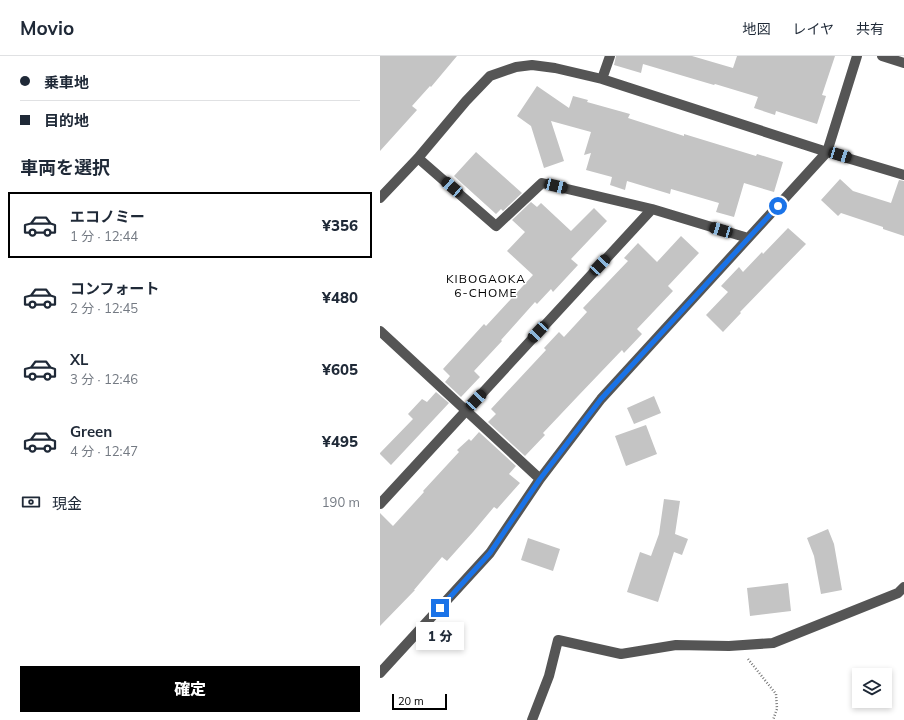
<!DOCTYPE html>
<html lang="ja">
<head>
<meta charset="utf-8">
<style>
  body { margin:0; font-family:Mulish,"Noto Sans JP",sans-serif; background:#f6f6f7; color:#1f2937; height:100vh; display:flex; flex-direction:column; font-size:15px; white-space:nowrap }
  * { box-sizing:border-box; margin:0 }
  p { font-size:13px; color:#747a83 }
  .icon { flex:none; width:22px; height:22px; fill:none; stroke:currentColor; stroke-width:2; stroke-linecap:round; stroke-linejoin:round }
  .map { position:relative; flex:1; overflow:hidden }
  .sheet { display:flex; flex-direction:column; background:#fff; width:380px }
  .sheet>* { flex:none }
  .banner { display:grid; align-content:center; height:88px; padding:0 20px; background:#fff }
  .tools { position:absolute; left:472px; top:612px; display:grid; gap:8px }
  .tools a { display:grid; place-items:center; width:40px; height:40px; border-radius:0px; background:#fff; box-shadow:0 2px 6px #0003; font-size:20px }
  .scale { position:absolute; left:12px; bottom:10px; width:55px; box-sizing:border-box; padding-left:4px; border:2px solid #000; border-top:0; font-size:11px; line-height:14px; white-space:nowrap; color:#000; -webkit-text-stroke:3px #fff; paint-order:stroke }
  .end { position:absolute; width:18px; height:18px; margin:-9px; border:5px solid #1a73e8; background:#fff; box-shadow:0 0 0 2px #fff }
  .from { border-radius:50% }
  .bubble { position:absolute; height:28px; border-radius:0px; background:#fff; box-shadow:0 2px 6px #0003; font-size:13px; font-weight:800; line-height:28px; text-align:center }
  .car { position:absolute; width:12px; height:24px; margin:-12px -6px; border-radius:5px; box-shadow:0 0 3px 1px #0007; background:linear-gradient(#222 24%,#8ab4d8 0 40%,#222 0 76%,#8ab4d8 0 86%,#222 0) }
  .banner b { display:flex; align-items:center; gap:14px; height:38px; font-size:15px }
  .banner b+b { border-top:1px solid #e0e1e3 }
  .banner i { width:10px; height:10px; background:#1f2937 }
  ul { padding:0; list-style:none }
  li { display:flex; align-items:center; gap:12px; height:66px; margin:0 8px 6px; padding:0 12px; border:2px solid transparent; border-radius:0px }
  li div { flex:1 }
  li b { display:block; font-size:15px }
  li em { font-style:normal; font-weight:800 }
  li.current { border-color:#000 }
  li>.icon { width:36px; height:36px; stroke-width:1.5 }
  h2 { padding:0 20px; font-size:18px; line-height:48px }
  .pay { display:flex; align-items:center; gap:10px; height:44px; padding:0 20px; font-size:15px }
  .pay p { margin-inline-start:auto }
  .primary-button { display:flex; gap:8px; margin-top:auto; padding:8px 20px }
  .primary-button a { flex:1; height:46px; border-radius:0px; background:#000; color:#fff; font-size:16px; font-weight:800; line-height:46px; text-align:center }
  header { display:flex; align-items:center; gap:24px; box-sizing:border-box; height:56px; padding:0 20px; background:#fff; border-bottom:1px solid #e0e1e3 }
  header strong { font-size:19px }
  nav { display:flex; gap:22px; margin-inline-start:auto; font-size:14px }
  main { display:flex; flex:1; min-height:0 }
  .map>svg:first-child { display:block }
</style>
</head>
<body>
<header>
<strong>Movio</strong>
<nav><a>地図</a><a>レイヤ</a><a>共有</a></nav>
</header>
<main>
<section class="sheet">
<div class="banner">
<b><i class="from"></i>乗車地</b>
<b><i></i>目的地</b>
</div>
<h2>車両を選択</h2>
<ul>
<li class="current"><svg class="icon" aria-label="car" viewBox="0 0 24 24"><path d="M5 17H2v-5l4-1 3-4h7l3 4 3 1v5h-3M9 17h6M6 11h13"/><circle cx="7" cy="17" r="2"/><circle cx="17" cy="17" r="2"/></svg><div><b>エコノミー</b><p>1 分 · 12:44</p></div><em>¥356</em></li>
<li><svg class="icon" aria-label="car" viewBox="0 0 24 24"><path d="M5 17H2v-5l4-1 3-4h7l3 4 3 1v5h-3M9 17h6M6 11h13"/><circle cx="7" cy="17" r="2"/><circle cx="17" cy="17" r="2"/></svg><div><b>コンフォート</b><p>2 分 · 12:45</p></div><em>¥480</em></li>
<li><svg class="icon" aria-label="car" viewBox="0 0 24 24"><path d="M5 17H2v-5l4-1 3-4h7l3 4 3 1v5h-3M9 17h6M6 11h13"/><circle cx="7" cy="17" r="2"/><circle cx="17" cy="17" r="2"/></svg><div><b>XL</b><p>3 分 · 12:46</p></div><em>¥605</em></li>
<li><svg class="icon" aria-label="car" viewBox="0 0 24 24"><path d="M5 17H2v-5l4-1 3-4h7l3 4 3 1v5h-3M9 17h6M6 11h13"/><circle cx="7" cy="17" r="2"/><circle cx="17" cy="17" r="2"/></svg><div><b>Green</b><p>4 分 · 12:47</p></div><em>¥495</em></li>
</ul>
<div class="pay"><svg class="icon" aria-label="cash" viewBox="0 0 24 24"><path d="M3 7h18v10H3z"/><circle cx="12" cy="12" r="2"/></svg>現金<p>190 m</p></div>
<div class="primary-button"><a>確定</a></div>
</section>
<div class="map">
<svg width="524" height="664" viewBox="0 0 524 664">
  <rect width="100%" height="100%" fill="#fff"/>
  <path fill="#c4c4c4" d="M0,0H77L51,31L50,30L32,50L37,54L0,95Z
    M236,0H312L353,12L357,0H455L442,39L446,40L437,68L396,55L395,59L374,52L378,41L335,28L334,29L263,8L261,17L234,9Z
    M157,30L189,52L193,40L208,44L207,46L250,58L248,62L304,80V78L376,100L377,98L403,106L394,136L364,127L354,161L336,156L339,147L291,133L290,138L247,125L245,134L230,129L232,121L206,114L211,97L204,99L211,76L171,65L184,105L164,112L151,70L137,60Z
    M96,96L142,137L123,155L121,153L116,158L74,120Z
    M460,123L473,135L511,147L519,124L524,125V180L503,173V171L461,157L458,160L441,144Z
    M151,146L157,151L161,147L191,175L214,152L227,165L191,203L198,209L173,236L171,233L157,248L155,246L121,284L122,285L94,315L100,321L81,341L65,326L70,320L63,313L104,268L106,270L153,219L127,195L145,176L132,164Z
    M408,172L426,188L360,256L361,257L343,276L326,259L348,236L341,230L359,211L363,216L382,196L383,198Z
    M301,180L319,197L288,230L293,235L257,273L262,278L244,297L242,294L198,340L163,377L165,379L145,400L108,366L116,358L111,353L166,294L164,292L179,276L184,281L207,256L203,252L248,205L244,202L258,187L277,206Z
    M56,336L69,347L11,409L0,398V397L33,363L28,358L42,343L47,346Z
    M274,340L281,357L254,368L247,352Z
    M266,369L277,398L246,410L235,380Z
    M99,376L136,410L129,418L140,427L117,453L114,451L93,476L67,505L62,501L34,534H35L0,570V457L13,470L44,436L43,435L79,396L77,394L89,383L91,385Z
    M284,443L300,445L295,478L308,483L302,499L294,496L278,546L247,536L260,496L271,500L279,478Z
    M448,473L454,488L462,534L441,538L434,500L427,482Z
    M148,482L180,493L173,515L141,504Z
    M408,527L411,555L370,560L367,532Z"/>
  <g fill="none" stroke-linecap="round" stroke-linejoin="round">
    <path stroke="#777" stroke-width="2.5" stroke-dasharray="1 2" stroke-linecap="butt" d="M368,603L396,638L397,653L393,664"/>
    <path stroke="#555" stroke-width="10" d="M502,0L524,7
      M222,23L230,0
      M38,102L116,170L162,127L272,153
      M0,142L38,102L86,45L110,20L136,11L152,9L175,12L222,23L447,96L477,0
      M0,275L160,423
      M0,448L272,153L368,182
      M0,617L110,497L160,423L221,343L447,96L524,119
      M152,664L169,620L178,584L241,598L296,589L349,590L393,587L518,537L524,531"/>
  </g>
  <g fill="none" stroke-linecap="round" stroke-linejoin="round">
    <path stroke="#1a73e8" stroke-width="5" d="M60,552L110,497L160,423L221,343L398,150"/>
  </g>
  <g text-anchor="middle" stroke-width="3" stroke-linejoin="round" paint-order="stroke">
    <g font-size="12" letter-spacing="1" fill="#000" stroke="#fff">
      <text x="106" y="227">KIBOGAOKA<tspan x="106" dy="14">6-CHOME</tspan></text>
    </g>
  </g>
</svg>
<div class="tools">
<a><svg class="icon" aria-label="layers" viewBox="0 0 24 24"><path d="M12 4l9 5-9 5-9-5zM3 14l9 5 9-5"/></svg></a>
</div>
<div class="scale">20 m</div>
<i class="end from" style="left:398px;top:150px"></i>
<i class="end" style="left:60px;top:552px"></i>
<div class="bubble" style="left:36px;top:566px;width:48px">1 分</div>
<i class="car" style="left:460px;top:99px;rotate:107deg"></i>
<i class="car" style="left:176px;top:130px;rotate:104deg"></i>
<i class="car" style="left:72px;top:131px;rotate:311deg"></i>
<i class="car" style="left:341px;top:174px;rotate:287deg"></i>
<i class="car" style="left:220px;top:209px;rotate:43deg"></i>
<i class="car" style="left:158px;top:276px;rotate:223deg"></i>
<i class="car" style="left:96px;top:344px;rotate:43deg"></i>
</div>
</main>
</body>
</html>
